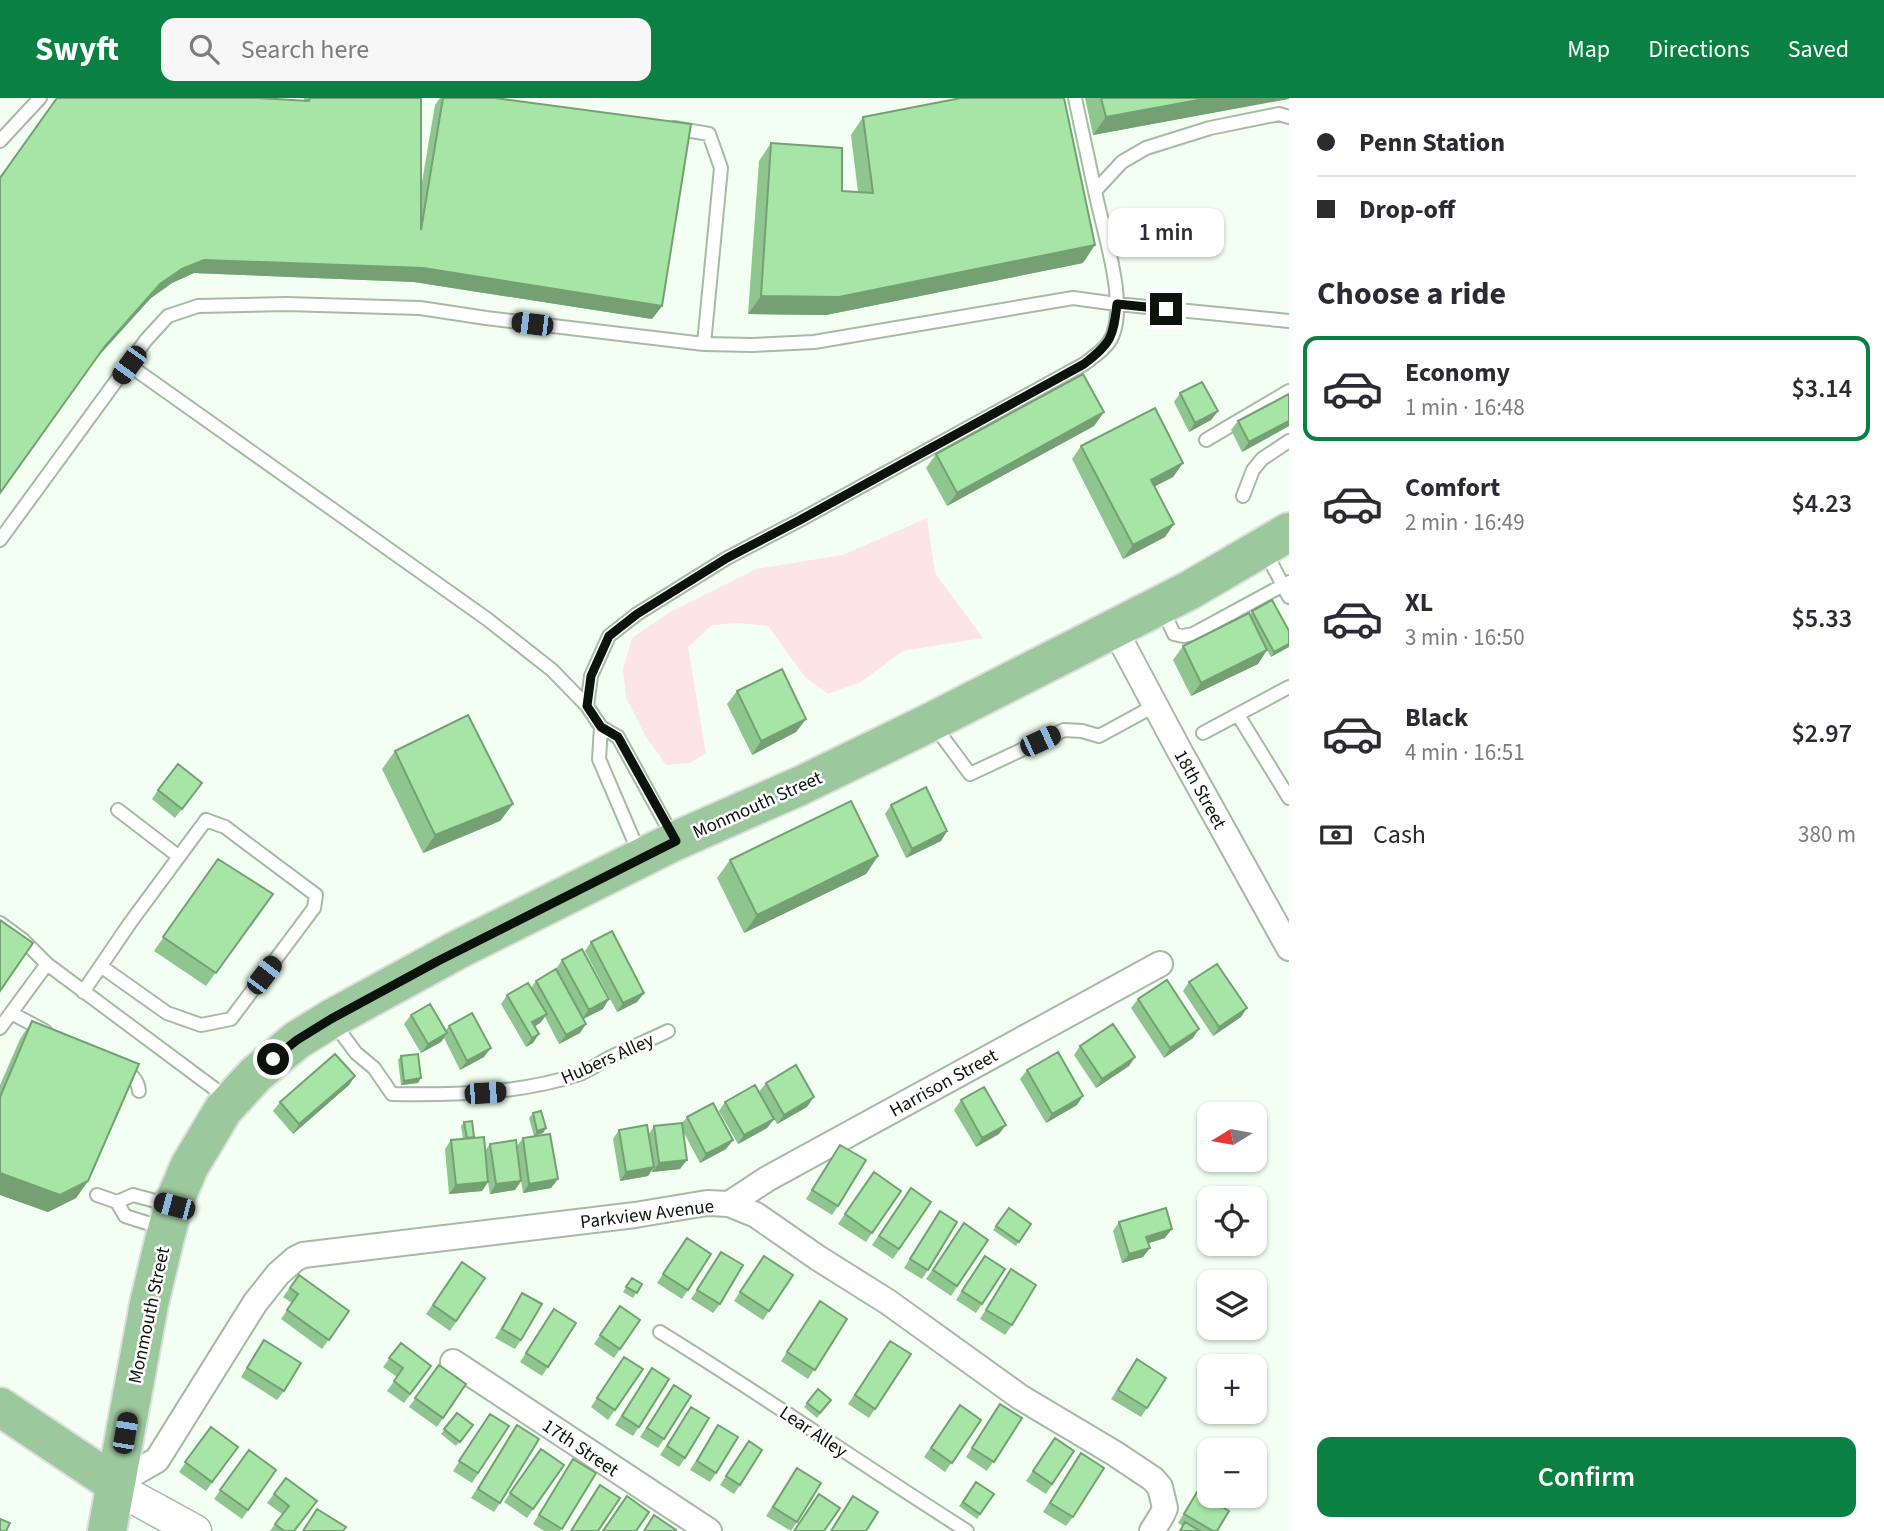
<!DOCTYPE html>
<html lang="en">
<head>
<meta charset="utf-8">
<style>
  body { margin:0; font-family:"Source Sans 3",sans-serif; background:#f7f7f7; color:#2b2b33; height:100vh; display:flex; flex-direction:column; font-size:26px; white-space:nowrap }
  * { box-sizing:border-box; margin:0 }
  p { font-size:23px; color:#7c7c81 }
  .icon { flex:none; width:38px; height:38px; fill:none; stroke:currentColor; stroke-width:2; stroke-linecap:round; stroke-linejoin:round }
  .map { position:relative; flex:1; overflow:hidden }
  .drawer { display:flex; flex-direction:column; background:#fff; width:595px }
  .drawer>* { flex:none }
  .top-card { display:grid; align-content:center; height:154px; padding:0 28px; background:#fff }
  .needle { width:46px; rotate:259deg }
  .tools { position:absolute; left:1197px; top:1004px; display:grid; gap:14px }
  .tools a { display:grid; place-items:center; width:70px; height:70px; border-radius:14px; background:#fff; box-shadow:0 2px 5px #0004; font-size:35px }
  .end { position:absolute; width:32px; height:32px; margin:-16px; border:9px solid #0c130c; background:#fff; box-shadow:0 0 0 4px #fff }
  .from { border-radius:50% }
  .bubble { position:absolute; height:49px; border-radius:14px; background:#fff; box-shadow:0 2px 5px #0004; font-size:23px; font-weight:600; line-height:49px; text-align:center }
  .car { position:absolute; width:21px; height:42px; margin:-21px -10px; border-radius:9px; box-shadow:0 0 5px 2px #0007; background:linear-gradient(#222 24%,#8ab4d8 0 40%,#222 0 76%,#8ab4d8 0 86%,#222 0) }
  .top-card b { display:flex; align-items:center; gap:24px; height:66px; font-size:26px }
  .top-card b+b { border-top:2px solid #e1e1e2 }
  .top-card i { width:18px; height:18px; background:#2b2b33 }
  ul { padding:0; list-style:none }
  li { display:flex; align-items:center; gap:21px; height:105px; margin:0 14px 10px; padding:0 14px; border:4px solid transparent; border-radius:14px }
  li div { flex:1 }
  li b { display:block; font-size:26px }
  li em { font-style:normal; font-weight:600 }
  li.active { border-color:#0b8043 }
  li>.icon { width:63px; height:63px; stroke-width:1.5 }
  h2 { padding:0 28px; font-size:32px; line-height:84px }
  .pay { display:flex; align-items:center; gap:18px; height:77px; padding:0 28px; font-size:26px }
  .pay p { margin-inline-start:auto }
  .cta { display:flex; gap:14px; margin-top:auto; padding:14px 28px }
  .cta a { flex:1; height:80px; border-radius:14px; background:#0b8043; color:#fff; font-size:28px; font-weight:600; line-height:80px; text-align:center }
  header { display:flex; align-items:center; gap:42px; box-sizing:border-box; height:98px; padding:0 35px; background:#0b8043; color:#fff }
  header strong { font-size:33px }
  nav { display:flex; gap:38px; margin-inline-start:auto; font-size:24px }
  .search { width:490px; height:63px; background:#f7f7f7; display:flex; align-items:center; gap:18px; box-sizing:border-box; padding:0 24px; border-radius:14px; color:#7c7c81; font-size:26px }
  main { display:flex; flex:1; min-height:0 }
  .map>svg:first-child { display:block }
</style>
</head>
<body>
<header>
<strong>Swyft</strong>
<div class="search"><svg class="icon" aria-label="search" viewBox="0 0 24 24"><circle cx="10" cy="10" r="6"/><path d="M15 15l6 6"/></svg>Search here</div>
<nav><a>Map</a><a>Directions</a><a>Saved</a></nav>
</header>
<main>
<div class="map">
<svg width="1289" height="1433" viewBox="0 0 1289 1433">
  <rect width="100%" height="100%" fill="#f2fff2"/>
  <path fill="#fee5e5" d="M927,420L935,475L983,540L903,553L861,584L828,596L805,579L768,528L739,525L712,527L688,549L706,655L690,665L666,667L646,639L626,599L623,571L632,540L672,513L756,471L843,457Z"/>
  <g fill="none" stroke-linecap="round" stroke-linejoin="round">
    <defs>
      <path id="service" d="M1075,0L1095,93
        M674,30L709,36L721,70L704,246
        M0,43L40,0
        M129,267L487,521L552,572L587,608L601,629L618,639L673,739
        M1206,342L1289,293
        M1243,398L1253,372L1262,361L1289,343
        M0,442L146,242L168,218L198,208L286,206L420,210L486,220L704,246L752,247L814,244L1073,200L1117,206L1289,223
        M1265,453L1289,499
        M1162,510L1174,536L1183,538L1193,536L1289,484
        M587,608L591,578L609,538L637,516L727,460L800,422L1084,266C1092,260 1103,253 1109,244C1131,212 1102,130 1095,93L1122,64L1146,50L1210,30L1279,16L1289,19
        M1238,617L1289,700
        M933,626L970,676L1064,632L1082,633L1099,638L1156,607
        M601,629L599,661L640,757
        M1203,635L1289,589
        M118,712L178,758
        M0,825L23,842L47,866L227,1000
        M83,894L130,825L206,722L225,729L316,797L314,810L231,921L201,927L167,915L102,869
        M11,915L45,933
        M333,924L356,955L374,970L392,996C456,997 519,996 580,976C592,971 602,963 613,958C631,949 650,942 668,933
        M0,930L47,866
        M121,971C131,976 138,981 139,993
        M97,1097L117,1104
        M163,1130L125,1118L117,1104L133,1097L170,1107
        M660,1234C764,1298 864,1368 967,1433"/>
      <path id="minor" d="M1114,530L1179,652L1289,850
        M729,1106L767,1081L1160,866
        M453,1264L709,1433
        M115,1386L157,1362L255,1205L278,1176L295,1161L303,1157L635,1117L707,1105L729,1106L756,1117L818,1160L888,1204L1020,1299L1114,1355L1153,1381L1160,1389L1165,1410L1162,1417L1152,1433"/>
      <path id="tertiary" d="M115,1386L120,1392L195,1433"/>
      <path id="primary" d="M0,1309L115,1386
        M107,1433L149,1206L165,1139L176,1100L189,1069L223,1012L255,977L297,942L331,921L459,851L675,743L802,687L931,624L1190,492L1289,434"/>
    </defs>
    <use href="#service" stroke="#a6baa5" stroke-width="16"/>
    <use href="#minor" stroke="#a6baa5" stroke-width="28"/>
    <use href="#tertiary" stroke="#a6baa5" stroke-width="35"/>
    <use href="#primary" stroke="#dddedd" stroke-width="42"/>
    <use href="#service" stroke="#fff" stroke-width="12"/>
    <use href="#minor" stroke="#fff" stroke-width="24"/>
    <use href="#tertiary" stroke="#fff" stroke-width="32"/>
    <use href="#primary" stroke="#9cc89d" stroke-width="38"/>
  </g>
  <path fill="#8fc58e" d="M304,0H421V90L435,7L440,0H495L662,208L652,221L414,184L194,175L172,185L151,200L0,80L304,2Z
    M1085,0H1289L1093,37Z
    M863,19L1083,165L826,217L748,216L759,63L771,45L842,93L858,94L851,37Z
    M1180,295L1218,313L1211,322L1189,334L1174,304Z
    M1289,296V328L1242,354L1231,332L1238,323Z
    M1104,314L1094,328L947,408L926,370L936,356Z
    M1081,348L1183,365L1173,379L1155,388L1174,426L1165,439L1123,461L1072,361Z
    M1252,513L1289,533L1271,559L1266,550L1267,552L1258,566L1191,598L1173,562L1183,548L1250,516Z
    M737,593L806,621L796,634L752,657L727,606Z
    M395,653L513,706L500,723L423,755L382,671Z
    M202,685L175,720L152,701L158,692Z
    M891,707L947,733L941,743L906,760L885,716Z
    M878,758L866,776L744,835L717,780L730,762Z
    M218,761L273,796L206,888L154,853Z
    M591,844L644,895L637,904L617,914L585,853Z
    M562,862L603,911L584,921L580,935L559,946L545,919L540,925L535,928L533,945L526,949L501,906L507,897L531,890L536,883L556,871Z
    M1189,884L1241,919L1213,938L1183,893Z
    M1138,901L1193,940L1164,960L1131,910Z
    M411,917L446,932L449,928L484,959L460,972L444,940L441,944L421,955L404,926Z
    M32,923L88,1083L76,1100L48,1114L0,1097V987L20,941Z
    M1080,948L1135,959L1129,968L1096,990L1074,957Z
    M401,958L418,985L401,987L398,962Z
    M1027,972L1077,1007L1046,1025L1020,981Z
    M355,978L349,987L293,1036L273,1013L280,1004Z
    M766,985L807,1009L777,1026L759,994Z
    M961,1002L999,1036L976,1049L954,1012Z
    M725,1004L774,1021L767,1030L738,1046L719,1013Z
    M533,1015L546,1030L543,1035L534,1038L529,1020Z
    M687,1019L733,1042L726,1051L700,1065L683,1033L680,1071L652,1074V1072L648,1078L620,1083L613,1041L619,1032L649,1036L654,1028L682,1025Z
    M464,1024L485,1053L490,1046L517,1048L523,1040L558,1081L551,1090L523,1095L521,1083L515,1092L490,1096L488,1084L482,1093L449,1096L445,1051L451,1042L463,1041L461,1028Z
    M840,1047L838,1108L832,1117L806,1101Z
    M874,1074L901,1093L866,1144L838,1126Z
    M911,1090L931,1104L893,1161L872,1147Z
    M1009,1110L1031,1126L1016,1148L993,1132Z
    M940,1113L928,1172L922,1181L904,1170Z
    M1119,1124L1165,1140L1148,1145L1143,1159L1122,1165L1113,1133Z
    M964,1125L988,1142L951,1198L926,1181Z
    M687,1140L688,1192L682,1201L657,1185Z
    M721,1154L720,1206L713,1215L691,1201Z
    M764,1158L793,1177L763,1222L734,1203Z
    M462,1164L485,1180L450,1233L426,1216Z
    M978,1167L1005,1171L976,1215L956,1202Z
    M1011,1171L1012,1227L1005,1237L980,1221Z
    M299,1177L349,1213L322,1251L281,1221L292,1205L283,1199Z
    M632,1180L642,1186L633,1200L623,1194Z
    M522,1195L521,1242L515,1251L495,1240Z
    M820,1203L847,1221L808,1281L781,1263Z
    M620,1208L640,1222L614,1260L594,1246Z
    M554,1211L548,1269L542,1278L520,1264Z
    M264,1242L284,1293L277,1302L241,1279Z
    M890,1243L911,1256L869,1320L848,1306Z
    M401,1245L431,1268L404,1305L387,1293L397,1279L383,1269Z
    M624,1259L643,1271L608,1322L591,1309Z
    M1137,1261L1147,1310L1141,1319L1111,1301Z
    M439,1267L466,1286L437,1329L409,1309Z
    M646,1279L639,1329L633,1338L615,1327Z
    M674,1287L664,1341L658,1350L640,1339Z
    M818,1291L831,1302L817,1320L804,1309Z
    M1000,1306L1022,1320L987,1373L966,1359Z
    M960,1307L981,1322L945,1374L924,1359Z
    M691,1309L685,1360L679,1369L660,1357Z
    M457,1315L473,1327L456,1348L441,1336Z
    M490,1316L509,1328L472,1385L453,1373Z
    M517,1327L500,1405L494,1414L471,1400Z
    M718,1327L716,1375L710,1384L690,1372Z
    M211,1329L238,1349L206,1393L179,1374Z
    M1055,1340L1074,1353L1046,1396L1026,1383Z
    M749,1343L740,1387L734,1396L720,1387Z
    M541,1351L564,1367L527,1420L504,1404Z
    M249,1352L276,1372L242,1421L214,1401Z
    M1081,1355L1073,1419L1066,1428L1043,1414Z
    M573,1361L596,1375L560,1433H544L533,1426Z
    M797,1370V1424L791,1433L766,1418Z
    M286,1380L295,1433H270L282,1416L267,1405Z
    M976,1384L994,1396L977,1421L959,1408Z
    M1197,1394L1217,1433H1179L1183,1428L1178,1425Z"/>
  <path fill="#74a074" d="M1209,0H1289V1L1093,37L1106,19Z
    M1095,147L1083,165L826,217L748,216L761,198Z
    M204,162L423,170L662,208L652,221L414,184L194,175L172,185L151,200L95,262L105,248L160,186L182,171Z
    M1218,313L1211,322L1189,334L1195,325Z
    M1104,314L1094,328L947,408L957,395Z
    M1289,323V328L1242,354L1249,344Z
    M1183,365L1173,379L1142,395L1151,382Z
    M1174,426L1165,439L1123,461L1133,447Z
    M1289,546V549L1271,559L1274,554Z
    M1267,552L1258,566L1191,598L1201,585Z
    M806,621L796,634L752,657L761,643Z
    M513,706L500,723L423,755L435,737Z
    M947,733L941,743L906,760L912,751Z
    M878,758L866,776L744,835L757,817Z
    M644,895L637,904L617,914L623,905Z
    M609,901L603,911L582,921L589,912Z
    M1247,910L1241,919L1213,938L1219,929Z
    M547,916L540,925L528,933L532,924Z
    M586,926L580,935L559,946L566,937Z
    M1199,931L1193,940L1164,960L1170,950Z
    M447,935L441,944L421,955L428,946Z
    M539,936L533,945L526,949L532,940Z
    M491,950L484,959L460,972L467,963Z
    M1135,959L1129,968L1096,990L1102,981Z
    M355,978L349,987L293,1036L299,1026Z
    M421,980L418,985L401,987L404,983Z
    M1083,998L1077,1007L1046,1025L1052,1016Z
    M814,999L807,1009L777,1026L784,1017Z
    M774,1021L767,1030L738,1046L744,1037Z
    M1006,1027L999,1036L976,1049L982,1040Z
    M546,1030L543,1035L534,1038L537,1033Z
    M733,1042L726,1051L700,1065L706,1056Z
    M687,1062L680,1071L652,1074L659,1065Z
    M654,1069L648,1078L620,1083L626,1074Z
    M0,1075L88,1083L76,1100L48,1114L0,1097Z
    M558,1081L551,1090L523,1095L529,1086Z
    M521,1083L515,1092L490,1096L496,1086Z
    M488,1084L482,1093L449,1096L456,1087Z
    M1172,1131L1165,1140L1140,1148L1146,1139Z
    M1150,1150L1143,1159L1122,1165L1129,1156Z"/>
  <path fill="#a6e5a5" stroke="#74a074" stroke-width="2" d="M57,0H258L309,3L310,0H421V132L443,0H495L691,26L662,208L423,170L204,162L182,171L160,186L105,248L0,395V80Z
    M961,0H1064L1095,147L839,199L761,198L771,45L842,50V93L873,95L863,19Z
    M1101,0H1209L1106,19Z
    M1083,276L1104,314L957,395L936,356Z
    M1202,284L1218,313L1195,325L1180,295Z
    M1289,296V323L1249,344L1238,323Z
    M1155,310L1183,365L1151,382L1174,426L1133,447L1081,348Z
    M1272,502L1289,533V546L1274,554L1252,513Z
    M1249,515L1267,552L1201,585L1183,548Z
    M782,571L806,621L761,643L737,593Z
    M468,617L513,706L435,737L395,653Z
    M178,666L202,685L182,711L158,692Z
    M926,689L947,733L912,751L891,707Z
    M851,703L878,758L757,817L730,762Z
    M218,761L273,796L216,875L163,839Z
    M0,822L33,845L0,893Z
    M612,833L644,895L623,905L591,844Z
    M582,851L609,901L589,912L562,862Z
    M1217,866L1247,910L1219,929L1189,884Z
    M556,871L586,926L566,937L536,883Z
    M1167,882L1199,931L1170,950L1138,901Z
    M528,885L547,916L532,924L539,936L532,940L507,897Z
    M430,906L447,935L428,946L411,917Z
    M472,915L491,950L467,963L449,928Z
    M32,923L139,966L88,1083L60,1097L0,1075V999Z
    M1113,926L1135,959L1102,981L1080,948Z
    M1058,954L1083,998L1052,1016L1027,972Z
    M335,956L355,978L299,1026L280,1004Z
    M418,956L421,980L404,983L401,958Z
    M796,967L814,999L784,1017L766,985Z
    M755,987L774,1021L744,1037L725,1004Z
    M984,989L1006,1027L982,1040L961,1002Z
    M713,1005L733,1042L706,1056L687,1019Z
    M541,1013L546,1030L537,1033L533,1015Z
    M472,1023L474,1039L467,1040L464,1024Z
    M682,1025L687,1062L659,1065L654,1028Z
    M647,1027L654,1069L626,1074L619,1032Z
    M550,1036L558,1081L529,1086L523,1040Z
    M484,1039L488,1084L456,1087L451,1042Z
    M516,1042L521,1083L496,1086L490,1046Z
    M840,1047L866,1062L838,1108L812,1092Z
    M874,1074L901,1093L872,1135L845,1116Z
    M911,1090L931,1104L899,1151L879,1138Z
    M1009,1110L1031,1126L1019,1144L996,1128Z
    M1166,1110L1172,1131L1146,1139L1150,1150L1129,1156L1119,1124Z
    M940,1113L957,1124L928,1172L910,1161Z
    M964,1125L988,1142L957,1188L933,1172Z
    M687,1140L711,1156L688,1192L663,1176Z
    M721,1154L743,1167L720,1206L697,1192Z
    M764,1158L793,1177L769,1213L740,1194Z
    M985,1158L1005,1171L982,1206L962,1193Z
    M462,1164L485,1180L456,1223L433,1207Z
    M1011,1171L1036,1187L1012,1227L986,1212Z
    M299,1177L349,1213L329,1242L287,1212L298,1196L290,1190Z
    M632,1180L642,1186L637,1195L626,1189Z
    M522,1195L542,1206L521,1242L502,1231Z
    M820,1203L847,1221L815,1272L787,1254Z
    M620,1208L640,1222L620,1251L600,1237Z
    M554,1211L576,1225L548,1269L526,1255Z
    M264,1242L301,1265L284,1293L247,1270Z
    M890,1243L911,1256L875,1311L855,1297Z
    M401,1245L431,1268L410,1296L394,1283L403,1270L389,1260Z
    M624,1259L643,1271L615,1312L597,1300Z
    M1137,1261L1166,1280L1147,1310L1118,1292Z
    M439,1267L466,1286L443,1320L415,1300Z
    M652,1270L669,1281L639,1329L622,1318Z
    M674,1287L691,1298L664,1341L647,1330Z
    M818,1291L831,1302L820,1315L807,1305Z
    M1000,1306L1022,1320L994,1364L972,1350Z
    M960,1307L981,1322L952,1365L931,1350Z
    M691,1309L709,1320L685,1360L667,1348Z
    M457,1315L473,1327L460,1344L444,1331Z
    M490,1316L509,1328L478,1375L459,1363Z
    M517,1327L539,1341L500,1405L478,1391Z
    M718,1327L738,1339L716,1375L697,1363Z
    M211,1329L238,1349L212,1384L185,1364Z
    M1055,1340L1074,1353L1052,1386L1033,1373Z
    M749,1343L762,1352L740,1387L726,1378Z
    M541,1351L564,1367L533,1411L510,1395Z
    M249,1352L276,1372L248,1412L220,1392Z
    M1081,1355L1104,1370L1073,1419L1050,1405Z
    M573,1361L596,1375L562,1431L539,1417Z
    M797,1370L821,1385L797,1424L773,1409Z
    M286,1380L317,1403L294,1433H284L275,1426L289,1408L274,1396Z
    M976,1384L994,1396L980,1416L963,1404Z
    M600,1387L620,1400L598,1433H571Z
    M1197,1394L1229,1413L1217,1433H1213L1184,1416Z
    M819,1396L840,1410L824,1433H794Z
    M627,1398L649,1414L636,1433H603Z
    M853,1398L878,1414L866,1433H831Z
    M317,1411L346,1429L343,1433H303Z
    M654,1417L676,1432L675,1433H644Z
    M0,1421L10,1425L6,1433H0Z
    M1185,1424L1200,1433H1180Z"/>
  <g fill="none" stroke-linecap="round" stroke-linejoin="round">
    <path stroke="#0c130c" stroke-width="9" d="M273,961L297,942L331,921L438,863L676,743L618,639L601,629L587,608L591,578L609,538L637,516L727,460L800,422L1084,266C1111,245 1113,240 1117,206L1166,211"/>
  </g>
  <g text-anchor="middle" stroke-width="5" stroke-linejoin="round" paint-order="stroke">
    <g font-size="19" fill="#0c130c" stroke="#fff">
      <text transform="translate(1201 691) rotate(61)" y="7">18th Street</text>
      <text transform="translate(757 706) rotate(-24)" y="7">Monmouth Street</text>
      <text transform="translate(607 960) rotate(-24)" y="7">Hubers Alley</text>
      <text transform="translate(943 984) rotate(-29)" y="7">Harrison Street</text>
      <text transform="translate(647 1115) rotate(-7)" y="7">Parkview Avenue</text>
      <text transform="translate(148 1217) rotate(-78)" y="7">Monmouth Street</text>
      <text transform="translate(814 1333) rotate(34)" y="7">Lear Alley</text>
      <text transform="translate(581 1349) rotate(34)" y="7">17th Street</text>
    </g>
  </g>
</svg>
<div class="tools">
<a><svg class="needle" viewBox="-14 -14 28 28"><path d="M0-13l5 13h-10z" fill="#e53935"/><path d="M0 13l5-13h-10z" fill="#7c7c81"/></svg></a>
<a><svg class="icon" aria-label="locate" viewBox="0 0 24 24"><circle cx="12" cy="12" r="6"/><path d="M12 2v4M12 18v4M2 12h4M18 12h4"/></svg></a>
<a><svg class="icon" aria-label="layers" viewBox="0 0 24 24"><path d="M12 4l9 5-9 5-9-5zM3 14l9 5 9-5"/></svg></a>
<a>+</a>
<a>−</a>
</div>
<i class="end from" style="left:273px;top:961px"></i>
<i class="end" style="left:1166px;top:211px"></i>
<div class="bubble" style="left:1108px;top:110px;width:116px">1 min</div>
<i class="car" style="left:532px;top:226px;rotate:277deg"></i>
<i class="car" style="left:129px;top:267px;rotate:216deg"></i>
<i class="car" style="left:1040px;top:643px;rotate:65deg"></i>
<i class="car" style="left:264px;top:877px;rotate:37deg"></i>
<i class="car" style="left:485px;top:995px;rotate:86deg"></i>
<i class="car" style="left:174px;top:1108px;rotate:285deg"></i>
<i class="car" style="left:125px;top:1335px;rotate:10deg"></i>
</div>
<section class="drawer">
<div class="top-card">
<b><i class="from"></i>Penn Station</b>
<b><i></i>Drop-off</b>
</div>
<h2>Choose a ride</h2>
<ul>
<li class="active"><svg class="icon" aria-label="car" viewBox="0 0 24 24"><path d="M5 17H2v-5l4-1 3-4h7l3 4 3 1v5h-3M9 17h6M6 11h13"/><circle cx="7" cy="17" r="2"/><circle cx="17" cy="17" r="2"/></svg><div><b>Economy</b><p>1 min · 16:48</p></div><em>$3.14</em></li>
<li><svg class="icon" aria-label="car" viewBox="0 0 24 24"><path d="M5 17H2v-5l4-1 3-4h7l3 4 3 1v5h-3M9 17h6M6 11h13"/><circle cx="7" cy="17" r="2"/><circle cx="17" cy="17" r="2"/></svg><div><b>Comfort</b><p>2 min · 16:49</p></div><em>$4.23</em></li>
<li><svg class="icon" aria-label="car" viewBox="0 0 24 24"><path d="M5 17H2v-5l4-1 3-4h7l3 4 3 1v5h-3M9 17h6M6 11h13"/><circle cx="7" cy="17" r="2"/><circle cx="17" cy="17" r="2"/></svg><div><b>XL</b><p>3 min · 16:50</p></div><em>$5.33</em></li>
<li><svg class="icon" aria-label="car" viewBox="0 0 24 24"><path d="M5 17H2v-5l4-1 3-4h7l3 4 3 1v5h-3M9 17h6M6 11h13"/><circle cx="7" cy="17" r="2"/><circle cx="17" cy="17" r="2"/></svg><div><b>Black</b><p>4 min · 16:51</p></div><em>$2.97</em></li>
</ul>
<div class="pay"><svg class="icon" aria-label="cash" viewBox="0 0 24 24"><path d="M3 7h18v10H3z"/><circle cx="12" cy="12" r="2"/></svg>Cash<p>380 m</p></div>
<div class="cta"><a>Confirm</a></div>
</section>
</main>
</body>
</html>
